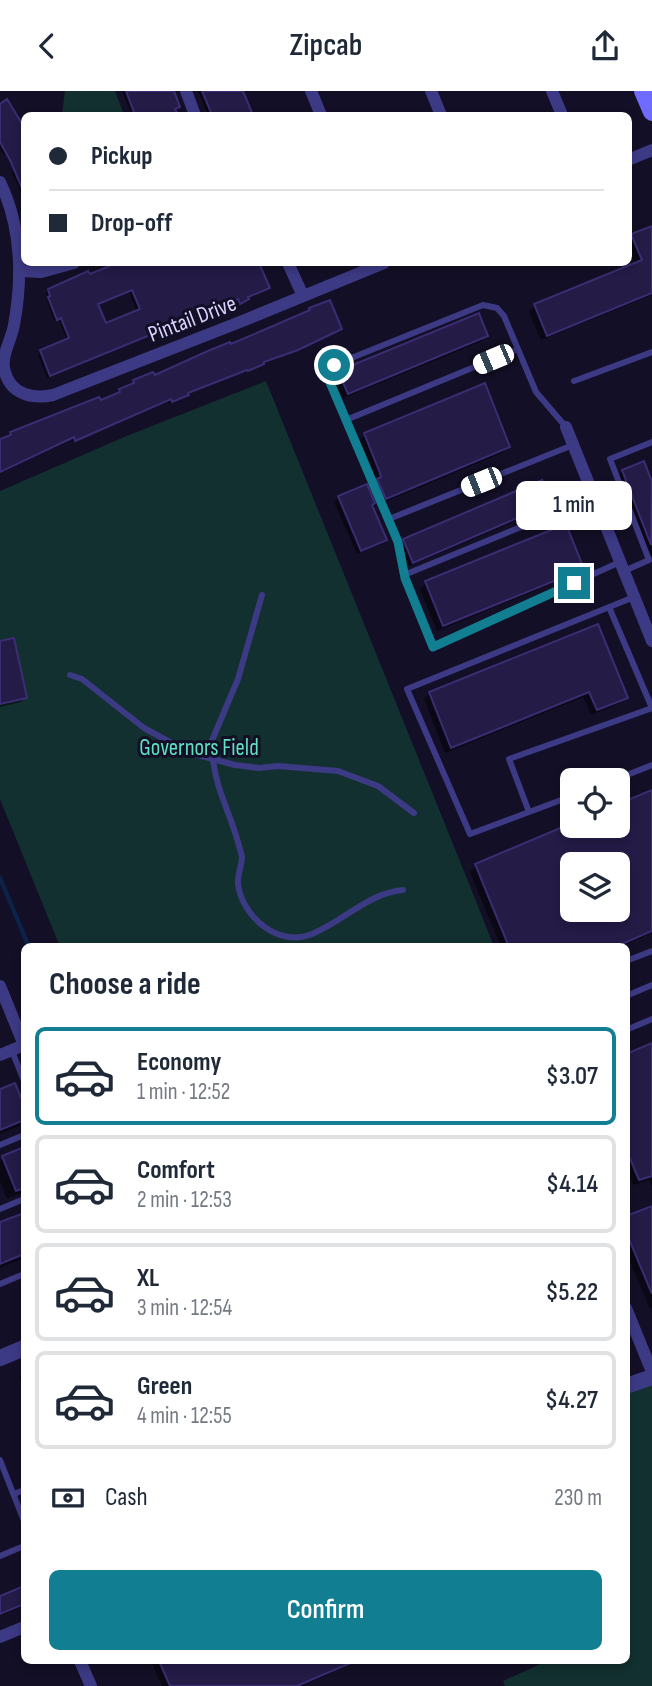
<!DOCTYPE html>
<html lang="en">
<head>
<meta charset="utf-8">
<style>
  body { margin:0; font-family:"Sofia Sans Condensed",sans-serif; background:#f2f2f3; color:#1f2937; height:100vh; display:flex; flex-direction:column; font-size:26px; white-space:nowrap }
  * { box-sizing:border-box; margin:0 }
  p { font-size:23px; color:#747a83 }
  .icon { flex:none; width:38px; height:38px; fill:none; stroke:currentColor; stroke-width:2; stroke-linecap:round; stroke-linejoin:round }
  .map { position:relative; flex:1; overflow:hidden }
  .side { position:absolute; left:21px; top:852px; width:609px; height:721px; display:flex; flex-direction:column; background:#fff; border-radius:10px; box-shadow:0 4px 10px #0003 }
  .side>* { flex:none }
  .banner { position:absolute; left:21px; top:21px; width:611px; height:154px; border-radius:10px; box-shadow:0 4px 10px #0003; display:grid; align-content:center; height:154px; padding:0 28px; background:#fff }
  .controls { position:absolute; left:560px; top:677px; display:grid; gap:14px }
  .controls a { display:grid; place-items:center; width:70px; height:70px; border-radius:10px; background:#fff; box-shadow:0 4px 10px #0003; font-size:35px }
  .end { position:absolute; width:32px; height:32px; margin:-16px; border:9px solid #117e91; background:#fff; box-shadow:0 0 0 4px #fff }
  .from { border-radius:50% }
  .bubble { position:absolute; height:49px; border-radius:10px; background:#fff; box-shadow:0 4px 10px #0003; font-size:23px; font-weight:600; line-height:49px; text-align:center }
  .car { position:absolute; width:21px; height:42px; margin:-21px -10px; border-radius:9px; box-shadow:0 0 5px 2px #0007; background:linear-gradient(#fff 24%,#345 0 40%,#fff 0 76%,#345 0 86%,#fff 0) }
  .banner b { display:flex; align-items:center; gap:24px; height:66px; font-size:26px }
  .banner b+b { border-top:2px solid #e0e1e3 }
  .banner i { width:18px; height:18px; background:#1f2937 }
  ul { padding:0; list-style:none }
  li { display:flex; align-items:center; gap:21px; height:98px; margin:0 14px 10px; padding:0 14px; border:4px solid #e0e1e3; border-radius:10px }
  li div { flex:1 }
  li b { display:block; font-size:26px }
  li em { font-style:normal; font-weight:600 }
  li.on { border-color:#117e91 }
  li>.icon { width:63px; height:63px; stroke-width:1.5 }
  h2 { padding:0 28px; font-size:32px; line-height:84px }
  .pay { display:flex; align-items:center; gap:18px; height:77px; padding:0 28px; font-size:26px }
  .pay p { margin-inline-start:auto }
  .cta { display:flex; gap:14px; margin-top:auto; padding:14px 28px }
  .cta a { flex:1; height:80px; border-radius:10px; background:#117e91; color:#fff; font-size:28px; font-weight:600; line-height:80px; text-align:center }
  header { display:flex; justify-content:space-between; align-items:center; height:91px; padding:0 28px; background:#fff; font-size:32px; font-weight:600 }
  .map>svg:first-child { display:block }
</style>
</head>
<body>
<header><svg class="icon" aria-label="back" viewBox="0 0 24 24"><path d="M15 5l-7 7 7 7"/></svg>Zipcab<svg class="icon" aria-label="share" viewBox="0 0 24 24"><path d="M12 15V3M7 8l5-5 5 5M5 13v7h14v-7"/></svg></header>
<div class="map">
<svg width="652" height="1595" viewBox="0 0 652 1595">
  <rect width="100%" height="100%" fill="#130f26"/>
  <path fill="#12302f" d="M65,0H115L124,24H62Z
    M266,290L474,805L494,856H60L0,708V400L129,344Z
    M652,1285V1595H505L503,1590L547,1570H626L627,1294Z"/>
  <path fill="#0007" fill-rule="evenodd" d="M122,0H165L178,16L174,19L176,24H132Z
    M198,0H241L251,24H208Z
    M0,15L22,36L24,35V52L4,64L0,59Z
    M24,75V108L12,81Z
    M652,137V204L541,249L529,221L535,215L635,174L628,156V149L632,145Z
    M119,173L234,172L237,178L257,172L268,196L237,214L235,210L47,287L38,263L67,250L59,228L54,230L47,210L48,209L46,202ZM129,201L137,221L105,234L96,214Z
    M340,238L245,282L244,280L188,303L169,313L168,310L72,351L71,347L0,381V349L118,304L120,299L132,295L134,291L154,286L230,255Z
    M486,245L480,251L341,308L333,288L339,282Z
    M484,294L508,356L502,362L380,413L375,388L359,350L365,344Z
    M643,372L652,395V464L650,465L618,385L623,380Z
    M366,395L371,415L385,448L381,453L357,463L334,411L339,407Z
    M550,412L544,418L407,476L398,456L404,450Z
    M582,477L576,483L437,540L420,498L426,492Z
    M597,535L626,606L620,612L591,624L583,606L445,662L424,608L430,602Z
    M0,552L25,607L21,611L0,616Z
    M652,701V842L620,856H501L470,781L476,775L572,734L618,735V715ZM572,774H618V819H572Z
    M652,954V1096L649,1089L633,1094L626,1077V1017Z
    M15,994L24,1019V1029L19,1035L0,1043V1000Z
    M24,1058V1101L7,1108L0,1090V1070Z
    M652,1117V1217L650,1218L626,1161V1127Z
    M24,1123V1167L0,1177V1133Z
    M24,1283V1300L19,1286Z
    M24,1497V1515L0,1525V1507Z
    M151,1570H333L336,1577L330,1583L302,1595H162Z"/>
  <g fill="none" stroke-linecap="round" stroke-linejoin="round">
    <path stroke="#0c2248" stroke-width="4.5" d="M0,787L29,856"/>
  </g>
  <path fill="#241b47" stroke="#3b2d73" stroke-width="2" fill-rule="evenodd" d="M126,0H174L180,16L175,18L178,24H135Z
    M202,0H243L253,24H212Z
    M7,8L24,36V102L11,71L0,51V13Z
    M652,135V202L547,245L534,213L642,169L631,143Z
    M117,172H259L270,197L248,206L249,208L240,213L238,208L50,285L40,259L69,247L61,227L57,229L48,206L50,205L48,198L88,180L90,183ZM132,199L140,218L106,232L98,213Z
    M330,209L342,238L298,259L264,271V273L248,280L247,279L188,302L189,304L172,311L171,308L75,350L74,346L0,381V348L11,344L10,341L99,306L101,309L120,301L119,298L134,292L133,289L153,281L155,284L210,259L230,251L231,253L310,219L309,217Z
    M479,222L488,245L348,303L338,280Z
    M485,292L510,356L386,408L377,388L381,386L380,382L364,342Z
    M644,370L652,391L651,454L622,379Z
    M542,389L552,412L413,472L403,448Z
    M367,393L375,412L372,414L387,449L361,460L338,405Z
    M566,433L584,478L443,535L425,490Z
    M598,533L628,607L597,619L589,601L451,657L429,601Z
    M14,547L27,607L0,613V550Z
    M652,699V840L615,856H509L475,773L572,732V735H618V713ZM572,774H618V819H572Z
    M652,952V1085L639,1089L626,1058V963Z
    M15,992L24,1014V1029L0,1039V998Z
    M24,1056V1097L16,1100L2,1065Z
    M652,1115V1203L626,1141V1125Z
    M21,1123L24,1131V1163L0,1173V1131Z
    M24,1495V1513L0,1523V1505Z
    M159,1570H355L297,1595H170Z"/>
  <g fill="none" stroke-linecap="round" stroke-linejoin="round">
    <path stroke="#3d3a85" stroke-width="6" d="M574,290L652,261
      M346,329L518,258
      M566,336L536,301L504,225L497,217L483,214L334,274L330,278L329,289L398,451L405,487L433,556L620,471
      M389,428L573,354
      M624,480L649,469L610,368L652,351
      M404,484L594,406
      M70,584L82,588L144,637L190,662L235,674L259,677L278,675L338,680L378,695L414,722
      M205,666L238,588L262,504
      M213,668C216,698 230,722 238,751C239,755 241,761 242,766C242,775 237,784 238,793C242,826 279,857 312,843C344,830 368,802 403,799
      M612,690L652,674
      M572,705L470,743L407,598L634,506
      M529,721L509,668L652,617L609,516
      M626,870L652,860
      M626,905L652,894
      M626,939L652,928
      M12,960L24,990
      M0,1054L24,1044
      M0,1118L24,1108
      M0,1193L24,1183
      M0,1369L24,1430
      M14,1403L24,1399
      M0,1465L24,1455"/>
    <path stroke="#3d3a85" stroke-width="12" d="M186,0L195,24
      M311,0L321,24
      M431,0L441,24
      M552,0L562,24
      M628,69L652,59
      M0,91C22,137 23,185 14,234C11,250 0,266 5,281C11,304 33,308 53,304L240,231L384,172
      M288,172L303,205
      M21,180L41,181L74,172
      M566,336L652,550
      M0,895L24,954L0,964
      M626,1217L652,1281
      M0,1546L24,1536
      M80,1570L91,1595"/>
    <path stroke="#3d3a85" stroke-width="16" d="M0,1267L24,1257
      M626,1295L652,1286"/>
    <path stroke="#6f6bff" stroke-width="18" d="M643,0L652,21"/>
  </g>
  <g fill="none" stroke-linecap="round" stroke-linejoin="round">
    <path stroke="#117e91" stroke-width="9" d="M334,274L330,278L329,289L398,451L405,487L433,556L574,492"/>
  </g>
  <g text-anchor="middle" stroke-width="6" stroke-linejoin="round" paint-order="stroke">
    <g font-size="23" fill="#d9d4ff" stroke="#130f26">
      <text transform="translate(192 227) rotate(-21)" y="8">Pintail Drive</text>
    </g>
    <g font-size="23" fill="#5fe0c0" stroke="#130f26">
      <text x="199" y="664">Governors Field</text>
    </g>
  </g>
</svg>
<div class="controls">
<a><svg class="icon" aria-label="locate" viewBox="0 0 24 24"><circle cx="12" cy="12" r="6"/><path d="M12 2v4M12 18v4M2 12h4M18 12h4"/></svg></a>
<a><svg class="icon" aria-label="layers" viewBox="0 0 24 24"><path d="M12 4l9 5-9 5-9-5zM3 14l9 5 9-5"/></svg></a>
</div>
<i class="end from" style="left:334px;top:274px"></i>
<i class="end" style="left:574px;top:492px"></i>
<div class="bubble" style="left:516px;top:390px;width:116px">1 min</div>
<i class="car" style="left:493px;top:268px;rotate:247deg"></i>
<i class="car" style="left:481px;top:391px;rotate:248deg"></i>
<div class="banner">
<b><i class="from"></i>Pickup</b>
<b><i></i>Drop-off</b>
</div>
<section class="side">
<h2>Choose a ride</h2>
<ul>
<li class="on"><svg class="icon" aria-label="car" viewBox="0 0 24 24"><path d="M5 17H2v-5l4-1 3-4h7l3 4 3 1v5h-3M9 17h6M6 11h13"/><circle cx="7" cy="17" r="2"/><circle cx="17" cy="17" r="2"/></svg><div><b>Economy</b><p>1 min · 12:52</p></div><em>$3.07</em></li>
<li><svg class="icon" aria-label="car" viewBox="0 0 24 24"><path d="M5 17H2v-5l4-1 3-4h7l3 4 3 1v5h-3M9 17h6M6 11h13"/><circle cx="7" cy="17" r="2"/><circle cx="17" cy="17" r="2"/></svg><div><b>Comfort</b><p>2 min · 12:53</p></div><em>$4.14</em></li>
<li><svg class="icon" aria-label="car" viewBox="0 0 24 24"><path d="M5 17H2v-5l4-1 3-4h7l3 4 3 1v5h-3M9 17h6M6 11h13"/><circle cx="7" cy="17" r="2"/><circle cx="17" cy="17" r="2"/></svg><div><b>XL</b><p>3 min · 12:54</p></div><em>$5.22</em></li>
<li><svg class="icon" aria-label="car" viewBox="0 0 24 24"><path d="M5 17H2v-5l4-1 3-4h7l3 4 3 1v5h-3M9 17h6M6 11h13"/><circle cx="7" cy="17" r="2"/><circle cx="17" cy="17" r="2"/></svg><div><b>Green</b><p>4 min · 12:55</p></div><em>$4.27</em></li>
</ul>
<div class="pay"><svg class="icon" aria-label="cash" viewBox="0 0 24 24"><path d="M3 7h18v10H3z"/><circle cx="12" cy="12" r="2"/></svg>Cash<p>230 m</p></div>
<div class="cta"><a>Confirm</a></div>
</section>
</div>
</body>
</html>
